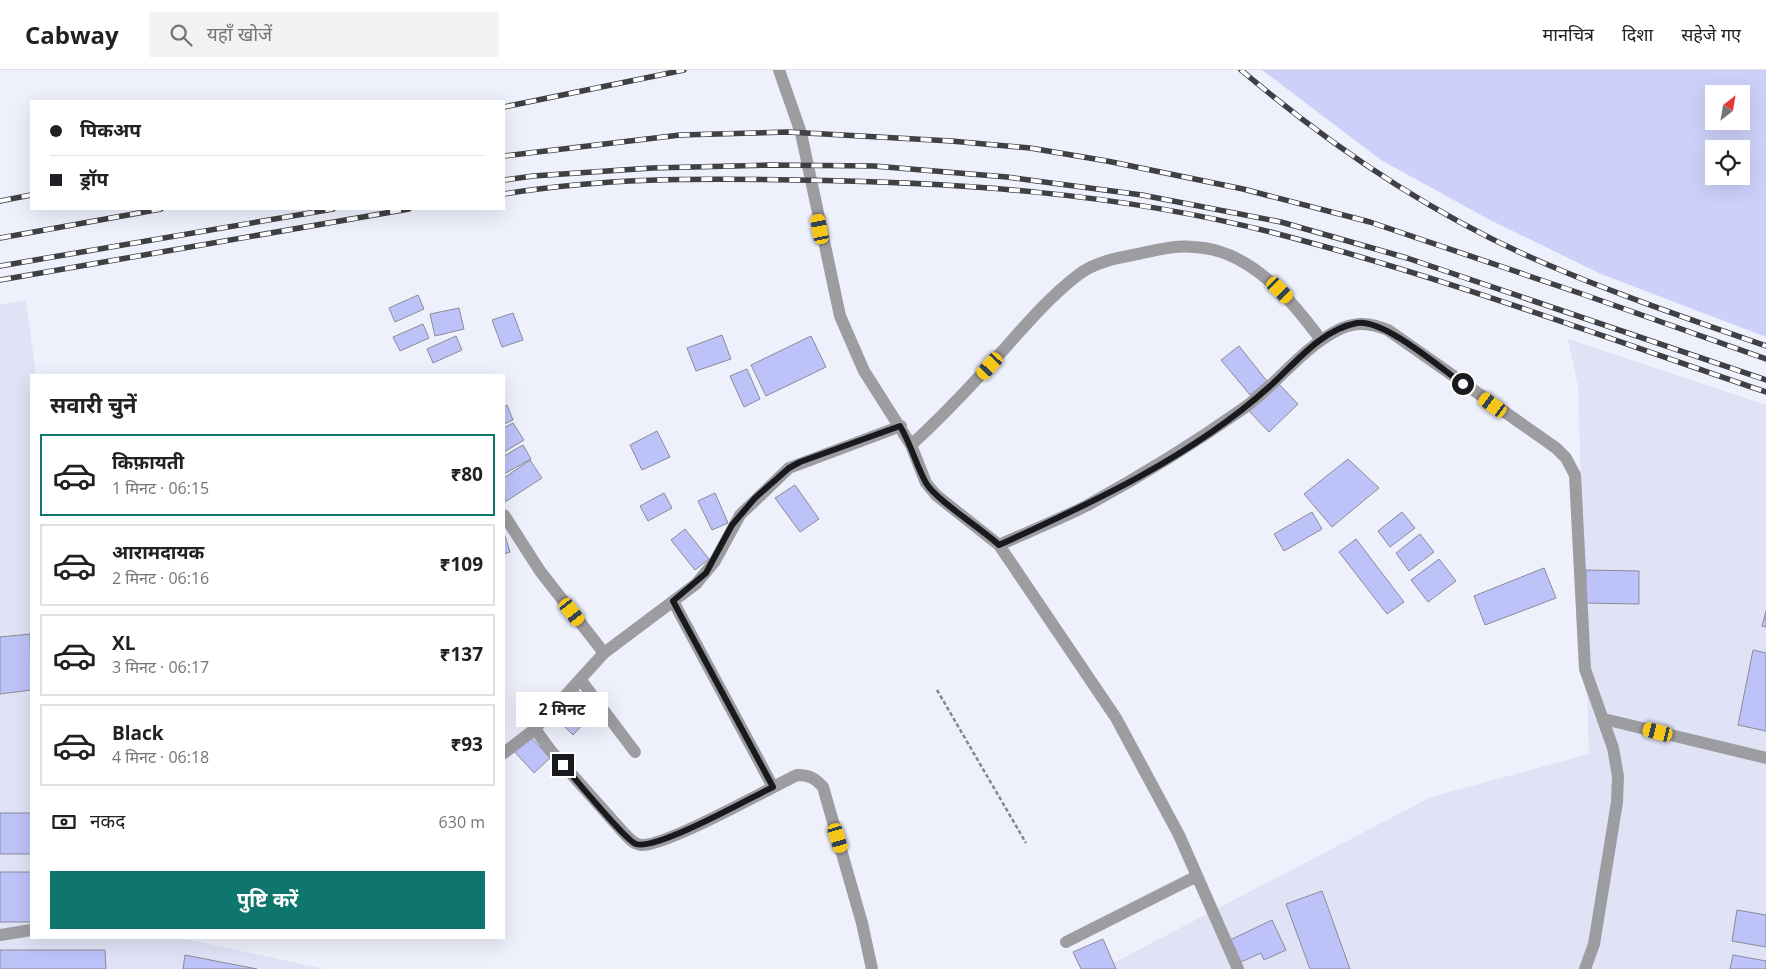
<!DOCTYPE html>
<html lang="hi">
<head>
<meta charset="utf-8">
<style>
  body { margin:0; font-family:"Open Sans","Noto Sans Devanagari",sans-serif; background:#f2f2f2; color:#202124; height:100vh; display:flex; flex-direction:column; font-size:19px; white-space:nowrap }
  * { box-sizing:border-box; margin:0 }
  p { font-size:16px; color:#757577 }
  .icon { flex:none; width:28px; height:28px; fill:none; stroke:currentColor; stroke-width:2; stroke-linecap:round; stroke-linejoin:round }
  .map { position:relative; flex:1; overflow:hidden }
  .panel { position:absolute; left:30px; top:304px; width:475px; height:565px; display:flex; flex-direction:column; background:#fff; border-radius:0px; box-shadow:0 5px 20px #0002 }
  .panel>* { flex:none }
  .hud { position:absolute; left:30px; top:30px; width:475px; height:110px; border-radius:0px; box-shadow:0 5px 20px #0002; display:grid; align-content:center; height:110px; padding:0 20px; background:#fff }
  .needle { width:32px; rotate:31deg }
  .controls { position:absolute; left:1705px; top:15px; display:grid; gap:10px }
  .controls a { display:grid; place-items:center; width:45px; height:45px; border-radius:0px; background:#fff; box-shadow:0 5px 20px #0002; font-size:25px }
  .end { position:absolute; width:22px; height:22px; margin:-11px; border:6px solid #191a1e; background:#fff; box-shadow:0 0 0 2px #fff }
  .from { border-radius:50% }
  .bubble { position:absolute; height:35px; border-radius:0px; background:#fff; box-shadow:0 5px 20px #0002; font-size:16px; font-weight:700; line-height:35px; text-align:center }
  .car { position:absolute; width:15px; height:30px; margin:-15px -8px; border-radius:6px; box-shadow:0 0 4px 1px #0007; background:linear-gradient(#f5c518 24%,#345 0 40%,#f5c518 0 76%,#345 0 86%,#f5c518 0) }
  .hud b { display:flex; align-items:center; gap:18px; height:48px; font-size:19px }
  .hud b+b { border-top:1px solid #e0e0e0 }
  .hud i { width:12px; height:12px; background:#202124 }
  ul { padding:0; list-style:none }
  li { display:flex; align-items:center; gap:15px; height:82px; margin:0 10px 8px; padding:0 10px; border:2px solid #e0e0e0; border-radius:0px }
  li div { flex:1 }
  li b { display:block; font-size:19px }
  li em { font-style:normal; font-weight:700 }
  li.current { border-color:#0f766e }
  li>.icon { width:45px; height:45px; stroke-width:1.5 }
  h2 { padding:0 20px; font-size:22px; line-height:60px }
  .pay { display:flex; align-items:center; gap:12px; height:55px; padding:0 20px; font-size:19px }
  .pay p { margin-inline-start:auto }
  .cta { display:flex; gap:10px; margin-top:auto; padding:10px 20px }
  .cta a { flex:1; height:58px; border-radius:0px; background:#0f766e; color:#fff; font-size:20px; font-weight:700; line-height:58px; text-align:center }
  header { display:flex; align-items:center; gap:30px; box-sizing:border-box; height:70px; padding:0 25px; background:#fff; border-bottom:1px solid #e0e0e0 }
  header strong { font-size:24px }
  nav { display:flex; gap:28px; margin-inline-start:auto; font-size:18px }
  .search { width:350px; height:45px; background:#f2f2f2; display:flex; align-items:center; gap:12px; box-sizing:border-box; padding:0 18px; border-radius:0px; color:#757577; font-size:19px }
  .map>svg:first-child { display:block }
</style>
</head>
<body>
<header>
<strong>Cabway</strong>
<div class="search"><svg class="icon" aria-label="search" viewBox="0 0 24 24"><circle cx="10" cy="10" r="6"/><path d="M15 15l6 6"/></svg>यहाँ खोजें</div>
<nav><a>मानचित्र</a><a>दिशा</a><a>सहेजे गए</a></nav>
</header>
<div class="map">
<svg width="1766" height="899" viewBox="0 0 1766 899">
  <rect width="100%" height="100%" fill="#eef0fc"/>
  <path fill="#e0e3f6" d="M26,230L36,305H31V868H180L325,899H0V235Z
    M1568,269L1766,335V899H1102L1431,727L1589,684L1578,316Z"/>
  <path fill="#cdd1fa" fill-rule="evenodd" d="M1262,0H1766V267L1601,204L1488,149L1381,90ZM1714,24H1741V51H1714ZM1714,79H1741V106H1714Z"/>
  <path fill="#bdc2f9" stroke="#8a8b96" d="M418,225L424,239L395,252L389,238Z
    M459,238L464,259L435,266L430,244Z
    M513,243L523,270L502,277L492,250Z
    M423,254L429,268L400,281L393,267Z
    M722,265L731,289L696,301L687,278Z
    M456,266L462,280L433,293L427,279Z
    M811,266L826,297L766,326L751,295Z
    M1239,276L1267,311L1250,325L1221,290Z
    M747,299L760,329L744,337L730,306Z
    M1276,311L1298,334L1269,362L1247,339Z
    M507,335L513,350L504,354V337Z
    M513,353L524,370L504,382V358Z
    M657,361L670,387L642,400L630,375Z
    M523,375L531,389L504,404V386Z
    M1348,389L1379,418L1332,457L1304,424Z
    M530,390L542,408L505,432L504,408Z
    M795,415L819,449L800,462L775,428Z
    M664,423L672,438L648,451L640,436Z
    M715,423L728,453L712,460L698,431Z
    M1312,442L1322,459L1284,481L1274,464Z
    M1402,442L1415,458L1390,477L1378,461Z
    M685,459L709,489L695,500L671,470Z
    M504,463L510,482L504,484Z
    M1420,464L1434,482L1409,501L1396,483Z
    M1356,469L1404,532L1387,544L1339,482Z
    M1439,489L1456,511L1428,532L1411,510Z
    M1544,498L1556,528L1485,555L1474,526Z
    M1586,500L1639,501V534L1585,533Z
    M1766,541V557L1762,556Z
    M30,564L31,620L0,624V567Z
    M1753,580L1766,583V661L1738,655Z
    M578,620L598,638L573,665L554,646Z
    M530,666L550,688L534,703L514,681Z
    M0,743H31V784H0Z
    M0,802H31V852H0Z
    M1322,821L1350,899H1310L1286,834Z
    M1737,840L1766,845V877L1732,871Z
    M1272,850L1286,880L1264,890L1261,883L1241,892L1230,870Z
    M1103,869L1116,899H1081L1073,882Z
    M0,880H105L106,899H0Z
    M185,885L257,899H183Z
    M1733,885L1766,891V899H1730Z"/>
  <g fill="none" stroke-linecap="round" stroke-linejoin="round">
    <path stroke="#84868e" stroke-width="2.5" stroke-dasharray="4 2.5" stroke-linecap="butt" d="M937,620L1026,773"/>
    <path stroke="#9c9ca1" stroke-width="12" d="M779,0L801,63L840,246L864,301L911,375L926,413L936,425L999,475L1116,648L1179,765L1238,899
      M911,375C942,347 970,317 998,286C1023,258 1048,228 1078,205C1095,192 1117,188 1138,184C1157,180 1175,175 1194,177C1249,179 1291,229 1321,270
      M504,445L540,501L604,583
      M999,475C1028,462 1058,450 1086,436C1141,406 1193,374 1244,338C1277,314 1301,279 1338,260C1356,251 1370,253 1388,260L1556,378L1566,388L1575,405L1585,599L1613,678L1618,706L1617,732L1594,874L1585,899
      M673,531L773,717
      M580,609L635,682
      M1604,649L1766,688
      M535,659L551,681L623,762C629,768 633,774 641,775C665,777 768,719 797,705C809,705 815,708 823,717L862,853L872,899
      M504,683L535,659L604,583L696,514L715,491L740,445L789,398L901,356
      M0,865L31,860
      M1066,872L1197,806"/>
    <defs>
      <path id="rail" d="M1241,0C1332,77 1436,147 1546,194C1618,225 1692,250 1766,276
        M504,37L684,0
        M504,86L680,65L788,62L951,71L1030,78L1107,91L1243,119L1370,152L1585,225L1766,289
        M504,110L533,106L652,98L769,95L874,96L1007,107L1142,125L1281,152L1407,188L1766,310
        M504,124C600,108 698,108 795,110C957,112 1121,123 1278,164C1443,207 1604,267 1766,322
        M0,131L31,125
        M0,168L161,139
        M0,196L333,139
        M0,210L409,139"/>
    </defs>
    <use href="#rail" stroke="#3f4046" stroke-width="5.5"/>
    <use href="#rail" stroke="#fefefe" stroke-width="4" stroke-dasharray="11" stroke-linecap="butt"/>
  </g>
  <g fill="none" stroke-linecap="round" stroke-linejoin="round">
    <path stroke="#191a1e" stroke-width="6" d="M563,695C575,708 625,770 636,774C656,781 750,728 773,717L673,531L706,503L732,455L755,428L789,398L800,392L900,356C911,374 916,395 926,413C936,430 982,459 999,475C1094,432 1191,387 1269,317C1295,294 1320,260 1357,253C1384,249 1439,297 1463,314"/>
  </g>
</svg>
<div class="controls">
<a><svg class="needle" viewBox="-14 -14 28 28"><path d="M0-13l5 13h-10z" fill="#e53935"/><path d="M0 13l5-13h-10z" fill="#757577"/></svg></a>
<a><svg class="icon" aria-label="locate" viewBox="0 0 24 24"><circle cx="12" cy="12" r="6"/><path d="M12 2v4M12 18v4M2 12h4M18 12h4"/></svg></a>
</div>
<i class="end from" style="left:1463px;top:314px"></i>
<i class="end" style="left:563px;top:695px"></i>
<div class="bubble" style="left:516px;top:622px;width:92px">2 मिनट</div>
<i class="car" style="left:820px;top:159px;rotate:349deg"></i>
<i class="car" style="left:1280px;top:220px;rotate:135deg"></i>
<i class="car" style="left:990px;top:296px;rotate:222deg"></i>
<i class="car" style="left:1493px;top:335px;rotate:306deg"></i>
<i class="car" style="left:572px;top:542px;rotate:142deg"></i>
<i class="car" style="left:1658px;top:662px;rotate:284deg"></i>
<i class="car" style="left:838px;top:768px;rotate:163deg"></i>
<div class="hud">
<b><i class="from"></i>पिकअप</b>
<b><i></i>ड्रॉप</b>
</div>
<section class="panel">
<h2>सवारी चुनें</h2>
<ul>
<li class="current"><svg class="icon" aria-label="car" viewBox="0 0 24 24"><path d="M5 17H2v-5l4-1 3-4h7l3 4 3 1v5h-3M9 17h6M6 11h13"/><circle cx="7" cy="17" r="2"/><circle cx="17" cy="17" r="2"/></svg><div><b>किफ़ायती</b><p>1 मिनट · 06:15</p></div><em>₹80</em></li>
<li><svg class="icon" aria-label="car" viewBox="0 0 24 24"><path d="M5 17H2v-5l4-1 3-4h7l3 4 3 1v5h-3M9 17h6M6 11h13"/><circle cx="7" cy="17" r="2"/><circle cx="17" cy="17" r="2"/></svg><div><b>आरामदायक</b><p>2 मिनट · 06:16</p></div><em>₹109</em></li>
<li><svg class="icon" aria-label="car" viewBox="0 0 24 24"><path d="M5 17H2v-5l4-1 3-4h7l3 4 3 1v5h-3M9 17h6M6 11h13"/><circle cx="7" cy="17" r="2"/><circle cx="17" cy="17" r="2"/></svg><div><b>XL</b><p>3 मिनट · 06:17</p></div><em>₹137</em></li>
<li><svg class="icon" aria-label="car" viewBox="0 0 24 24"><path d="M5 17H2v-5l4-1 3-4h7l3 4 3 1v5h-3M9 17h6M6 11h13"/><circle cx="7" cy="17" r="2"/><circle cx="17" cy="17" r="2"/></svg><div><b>Black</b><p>4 मिनट · 06:18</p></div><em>₹93</em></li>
</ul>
<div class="pay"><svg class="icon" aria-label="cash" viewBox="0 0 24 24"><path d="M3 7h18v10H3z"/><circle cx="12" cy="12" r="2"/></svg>नकद<p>630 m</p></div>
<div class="cta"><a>पुष्टि करें</a></div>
</section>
</div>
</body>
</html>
